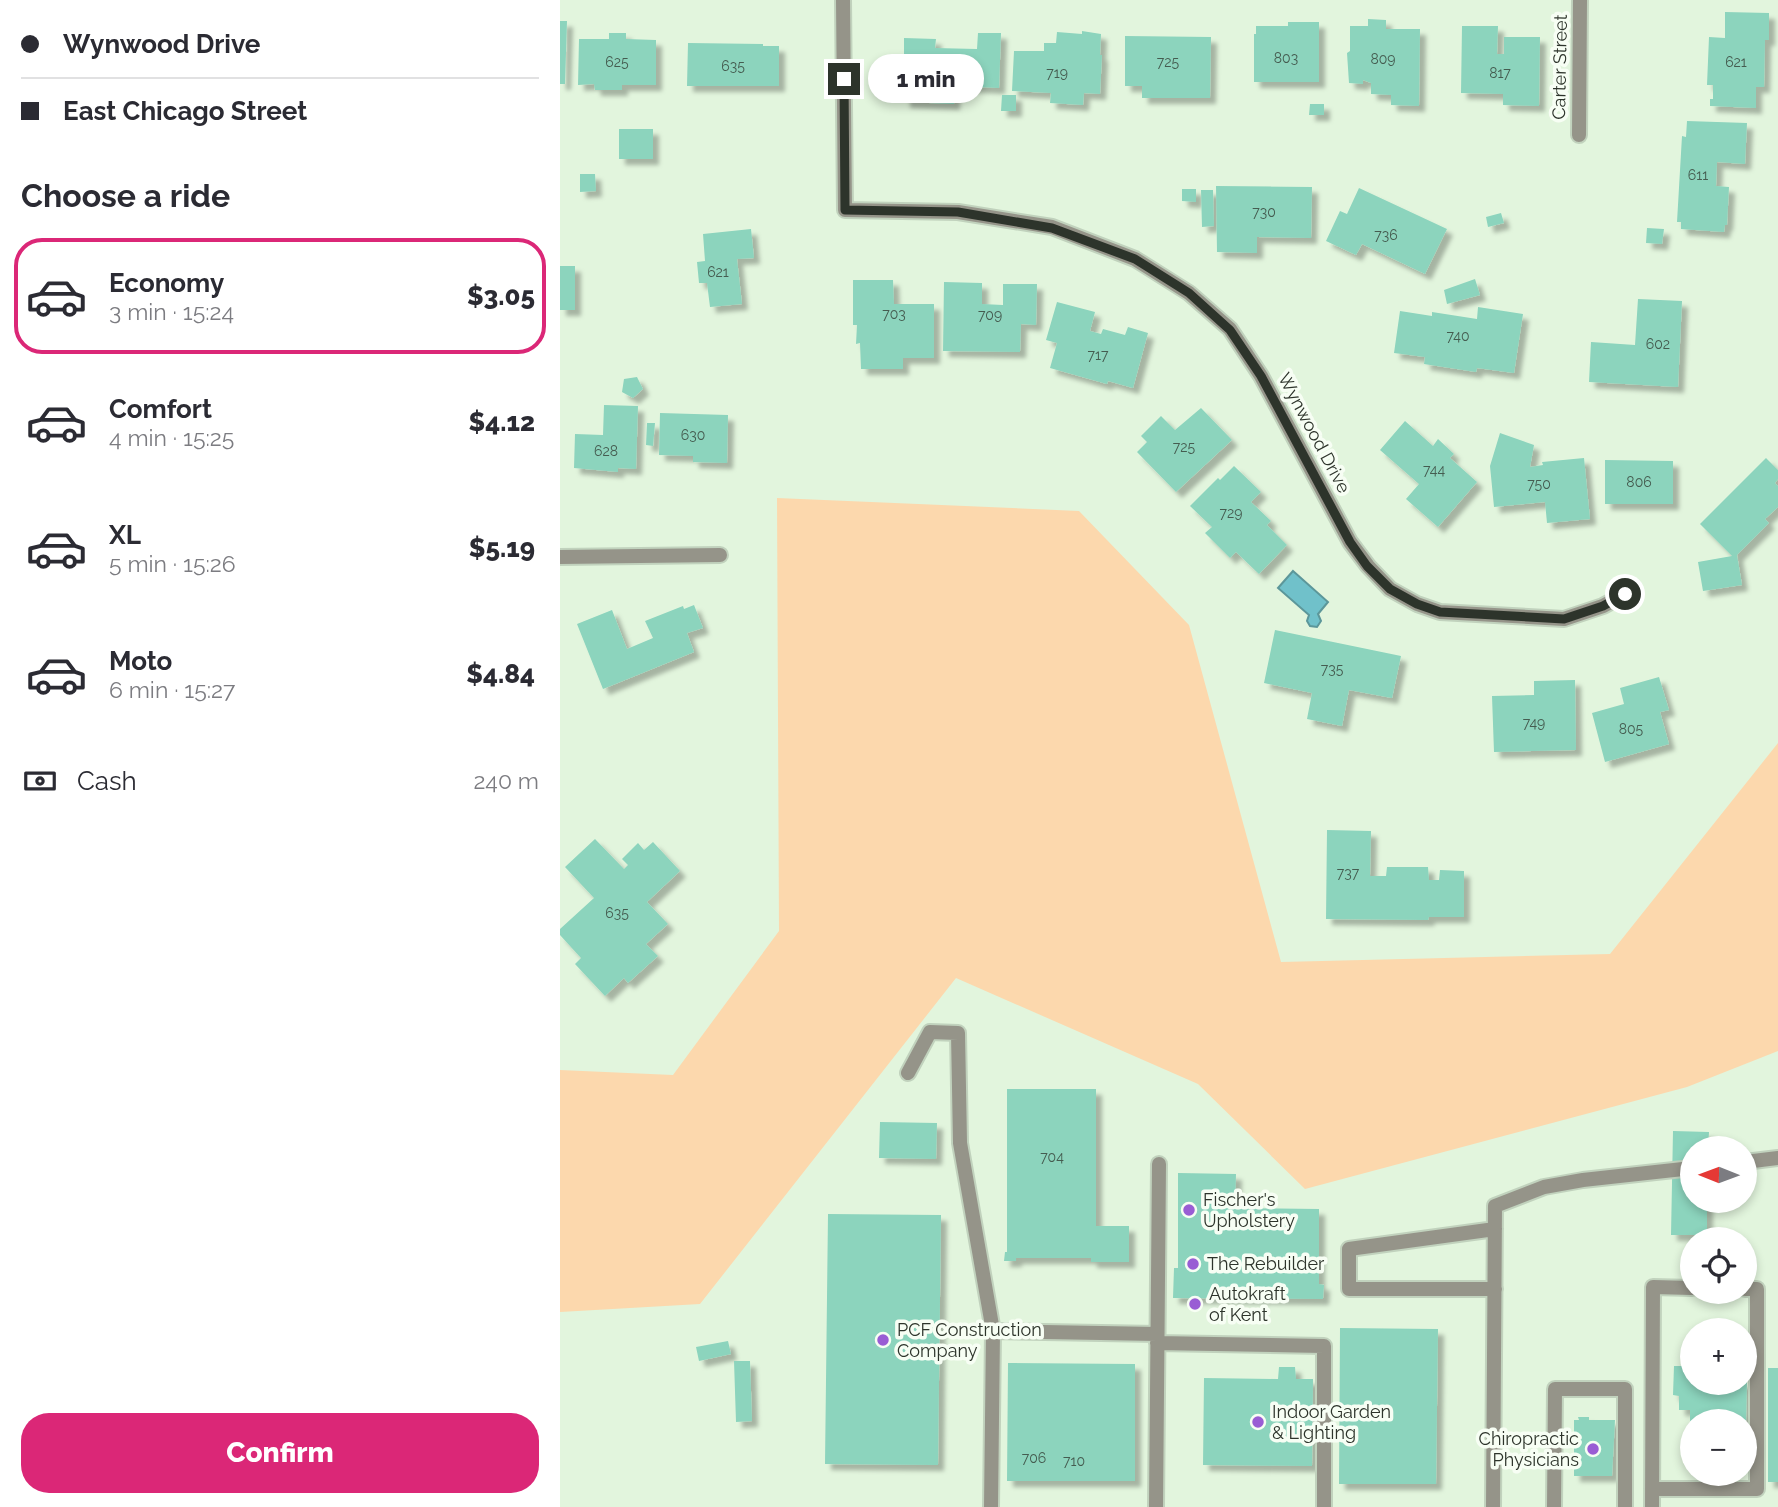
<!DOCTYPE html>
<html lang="en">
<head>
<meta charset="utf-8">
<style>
  body { margin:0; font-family:Raleway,sans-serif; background:#f2f2f3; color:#2b2b33; height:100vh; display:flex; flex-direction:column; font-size:26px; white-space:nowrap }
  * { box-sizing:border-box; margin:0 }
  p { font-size:23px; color:#7c7c81 }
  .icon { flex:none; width:38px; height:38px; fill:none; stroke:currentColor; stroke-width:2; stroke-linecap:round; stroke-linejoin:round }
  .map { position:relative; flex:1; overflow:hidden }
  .sheet { display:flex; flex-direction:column; background:#fff; width:560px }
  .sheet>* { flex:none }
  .hud { display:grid; align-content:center; height:154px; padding:0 21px; background:#fff }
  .needle { width:46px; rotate:271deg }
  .tools { position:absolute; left:1120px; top:1136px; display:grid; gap:14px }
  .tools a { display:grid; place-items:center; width:77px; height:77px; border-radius:50%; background:#fff; box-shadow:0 4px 10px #0003; font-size:35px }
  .end { position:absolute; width:32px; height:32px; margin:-16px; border:9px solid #2d342b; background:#fff; box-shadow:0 0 0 4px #fff }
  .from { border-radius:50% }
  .bubble { position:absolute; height:49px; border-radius:24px; background:#fff; box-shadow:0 4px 10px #0003; font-size:23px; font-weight:800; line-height:49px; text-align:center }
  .hud b { display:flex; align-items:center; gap:24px; height:66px; font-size:26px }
  .hud b+b { border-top:2px solid #e1e1e2 }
  .hud i { width:18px; height:18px; background:#2b2b33 }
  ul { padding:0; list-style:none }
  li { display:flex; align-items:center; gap:21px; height:116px; margin:0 14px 10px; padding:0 7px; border:4px solid transparent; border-radius:28px }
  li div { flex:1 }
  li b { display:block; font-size:26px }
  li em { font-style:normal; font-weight:800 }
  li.active { border-color:#db2777 }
  li>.icon { width:63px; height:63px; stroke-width:1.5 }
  h2 { padding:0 21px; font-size:32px; line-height:84px }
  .pay { display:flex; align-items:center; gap:18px; height:77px; padding:0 21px; font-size:26px }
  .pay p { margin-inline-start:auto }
  .action { display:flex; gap:14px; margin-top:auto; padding:14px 21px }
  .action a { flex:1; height:80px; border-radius:28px; background:#db2777; color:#fff; font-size:28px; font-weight:800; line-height:80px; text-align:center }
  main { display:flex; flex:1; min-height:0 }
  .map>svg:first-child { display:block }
</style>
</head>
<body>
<main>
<section class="sheet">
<div class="hud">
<b><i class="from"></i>Wynwood Drive</b>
<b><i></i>East Chicago Street</b>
</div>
<h2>Choose a ride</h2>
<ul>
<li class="active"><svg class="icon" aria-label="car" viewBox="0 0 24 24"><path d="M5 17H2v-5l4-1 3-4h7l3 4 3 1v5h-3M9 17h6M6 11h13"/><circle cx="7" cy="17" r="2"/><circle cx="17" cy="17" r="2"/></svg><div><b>Economy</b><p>3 min · 15:24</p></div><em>$3.05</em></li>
<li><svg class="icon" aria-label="car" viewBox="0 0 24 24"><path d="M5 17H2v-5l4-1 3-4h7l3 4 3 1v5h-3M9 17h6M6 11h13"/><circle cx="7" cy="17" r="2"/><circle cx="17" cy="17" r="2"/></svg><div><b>Comfort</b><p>4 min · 15:25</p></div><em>$4.12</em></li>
<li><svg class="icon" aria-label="car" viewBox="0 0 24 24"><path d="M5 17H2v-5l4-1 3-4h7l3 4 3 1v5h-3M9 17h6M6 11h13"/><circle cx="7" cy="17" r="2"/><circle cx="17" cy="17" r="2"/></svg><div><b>XL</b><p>5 min · 15:26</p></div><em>$5.19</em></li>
<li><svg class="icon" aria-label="car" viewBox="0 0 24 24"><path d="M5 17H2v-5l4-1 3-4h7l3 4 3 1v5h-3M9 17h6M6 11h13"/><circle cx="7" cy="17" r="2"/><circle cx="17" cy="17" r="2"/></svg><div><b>Moto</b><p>6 min · 15:27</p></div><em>$4.84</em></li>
</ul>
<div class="pay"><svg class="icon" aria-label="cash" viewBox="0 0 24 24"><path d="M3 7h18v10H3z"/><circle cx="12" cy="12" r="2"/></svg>Cash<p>240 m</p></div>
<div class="action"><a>Confirm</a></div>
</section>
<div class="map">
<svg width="1218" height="1507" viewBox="0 0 1218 1507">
  <defs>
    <filter id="shadow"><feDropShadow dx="6" dy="6" stdDeviation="2" flood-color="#0004"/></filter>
  </defs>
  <rect width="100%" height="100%" fill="#e2f5dd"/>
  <path fill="#fcd8ad" d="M217,498L519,511L629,625L721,962L1050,954L1218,743V1051L1127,1087L745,1189L638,1084L396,978L140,1304L0,1312V1070L113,1075L219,931Z"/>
  <path fill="#70c1ca" stroke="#5c979a" stroke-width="2" d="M733,571L768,602L758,614L761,621L757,627L750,626L747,621L749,615L718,588Z"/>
  <path fill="#8cd4bd" filter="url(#shadow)" d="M1165,12L1209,13V40H1205L1204,87H1196V108L1150,106V99H1153V85H1147L1149,37L1165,38Z
    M808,19L826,20V29H860L859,106L831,105V95L811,94V83L803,80V84L789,83L787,53L790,51V26H808Z
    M0,21H7L5,84H0Z
    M728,22H759V82H694V34H696V26H728Z
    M902,26H938L937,54H944V37H980L979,106L943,105V94L901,93Z
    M522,31L541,34L540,55H542L540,94L524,93L523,105L490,103L491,93L452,91L454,51H484V43H496L497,32L522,34Z
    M49,33H66V39L96,40V85H62V90H35L34,84L18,85L19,39H49Z
    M418,33H441L439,88L395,86L394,104L344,102V38L376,39L375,48L417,49Z
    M565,36L651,37L650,98H582V86H565Z
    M128,43L203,44V46H219V86H127Z
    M442,95H456V111H441Z
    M750,104H764V115H749Z
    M1127,121L1187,123L1185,164L1157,162L1156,186L1169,187L1167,225H1165L1164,232L1121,229V222H1117L1122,136L1126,137Z
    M59,129H93V159H59Z
    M20,174H35L36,191L20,192Z
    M656,186L752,187L751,238L697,237V253L657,252Z
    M799,188L887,229L865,274L802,244L796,255L766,241L780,211L787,214Z
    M622,189H636V202L622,201Z
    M641,190H653L654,226L642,227Z
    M941,213L944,223L928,227L926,217Z
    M1087,228L1104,229L1102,244L1086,243Z
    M191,229L194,258L177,259L182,304L150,307L147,283H139L137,262L145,261L143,234Z
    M0,266H15V310H0Z
    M915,279L920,295L887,304L884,290Z
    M293,280H333L334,304H374V358H343V369H301L300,343L296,344L297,325H293Z
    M384,282L422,283V304L443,305V284H477L476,325L461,324L460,352L383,351Z
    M1078,299L1122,301L1118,387L1029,382L1031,342L1075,345Z
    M497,302L535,312L530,331L541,334L543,329L565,335L568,327L588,333L573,388L548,381L547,384L490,368L497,343L486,340Z
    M918,307L963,314L954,373L917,368L916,372L864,364L865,357L834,353L840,311L872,316V312L917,319Z
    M77,377L83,389L73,398L62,392L64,379Z
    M44,405L78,406L76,469L58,468V472L14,468L15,434L43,435Z
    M641,408L672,440L616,492L577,452L587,442L581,436L601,416L615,430Z
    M100,413L168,415L167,463L133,462V456L99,455Z
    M845,421L873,446L878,439L894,454L890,458L917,482L878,527L846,499L859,484L820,450Z
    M87,423H95L93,446L86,445Z
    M940,433L974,445L970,467L983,465L982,462L1024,458L1030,519L987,523L985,502L934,507L930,466Z
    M1206,458L1218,470V479L1215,483L1218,486V507L1205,519L1209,523L1177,555L1182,585L1143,591L1138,562L1172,556L1140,524Z
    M1045,460L1113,461V504H1045Z
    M674,466L701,492L691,502L711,521L707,525L727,545L699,574L676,552L670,558L645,533L652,527L630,506L658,478L660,480Z
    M134,605L143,628L127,633L134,652L43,689L17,624L52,610L67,649L93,638L85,621L123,606L124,609Z
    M715,630L841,656L832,698L789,690L782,726L747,719L752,693L704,683Z
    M1099,677L1109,710L1100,712L1109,744L1045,762L1032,713L1064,704L1060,688Z
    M1015,680L1016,750L934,752L932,696L974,695V681Z
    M767,830L811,831L810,876H826L827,867H868L869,880H879L880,870L904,871V917H869L868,920L766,919Z
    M35,839L64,869L68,865L62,859L78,843L84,850L93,842L120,871L87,902L108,924L86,944L98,956L68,983L64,978L45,996L15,964L21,958L0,935V929L34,898L5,867Z
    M447,1089H536V1226H569V1262H531V1258H456V1261H444L445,1252H447Z
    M320,1122L377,1123L376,1159L319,1158Z
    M1113,1131L1149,1132L1148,1148H1132V1200H1147V1235H1111Z
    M618,1173L676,1174L675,1208L759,1209V1284L764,1285L763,1299L613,1298L614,1268H618Z
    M268,1214L381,1215L378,1465L265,1464Z
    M780,1328L878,1329L876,1484H779Z
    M168,1341L171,1354L139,1361L136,1347Z
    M174,1361H190L192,1421L176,1422Z
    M448,1363L575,1364V1481H447Z
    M1114,1366H1132V1382H1187L1186,1421H1130V1410H1119V1396L1113,1395Z
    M719,1367H735L736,1379H753L752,1466L643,1465L644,1378L718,1379Z
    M1208,1368H1218V1482H1208Z
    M1018,1417H1029V1420H1055L1052,1476H1014V1420H1019Z"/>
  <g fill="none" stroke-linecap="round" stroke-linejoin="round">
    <defs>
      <path id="lane" d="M348,1073L370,1032L398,1033L400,1143L433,1331
        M1185,1162L1218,1158
        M935,1289H789V1249L935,1229
        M597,1343L764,1346V1507
        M1092,1489H1197V1289H1185
        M431,1507L433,1331L597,1334
        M596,1507L599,1164
        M933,1507L935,1206L984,1187L1023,1180L1132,1168
        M994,1507L995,1389H1065V1507
        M1092,1507L1093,1287L1132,1288"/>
      <path id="street" d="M283,0L285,210L398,212L492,227L575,259L629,293L670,329L701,376L790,542L808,566L830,589L857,604L880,612L1004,619L1043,606L1065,594
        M1019,135L1020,0
        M0,557L160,555"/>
    </defs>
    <use href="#lane" stroke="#c1d2bd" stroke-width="18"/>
    <use href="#street" stroke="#c1d2bd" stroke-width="18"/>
    <use href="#lane" stroke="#959489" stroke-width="14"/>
    <use href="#street" stroke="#959489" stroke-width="14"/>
  </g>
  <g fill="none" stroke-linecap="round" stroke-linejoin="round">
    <path stroke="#2d342b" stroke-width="9" d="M284,79L285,210L398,212L492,228L575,259L629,293L670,330L701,376L790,542L807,566L830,589L857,604L880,612L1004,619L1043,606L1065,594"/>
  </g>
  <g fill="#995dd4" stroke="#f7fef4" stroke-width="2.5">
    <circle cx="629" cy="1210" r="7"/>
    <circle cx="633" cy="1264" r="7"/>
    <circle cx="635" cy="1304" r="7"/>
    <circle cx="323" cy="1340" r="7"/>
    <circle cx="698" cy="1422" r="7"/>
    <circle cx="1033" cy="1449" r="7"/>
  </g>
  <g text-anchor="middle" stroke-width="7" stroke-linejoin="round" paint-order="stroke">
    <g font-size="14" fill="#455c50">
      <text x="726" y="63">803</text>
      <text x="823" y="64">809</text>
      <text x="57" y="67">625</text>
      <text x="608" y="67">725</text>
      <text x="1176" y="67">621</text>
      <text x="173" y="71">635</text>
      <text x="497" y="78">719</text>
      <text x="940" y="78">817</text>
      <text x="1138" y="180">611</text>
      <text x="704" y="217">730</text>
      <text x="826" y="240">736</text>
      <text x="158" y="277">621</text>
      <text x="334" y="319">703</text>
      <text x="430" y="320">709</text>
      <text x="898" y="341">740</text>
      <text x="1098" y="349">602</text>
      <text x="538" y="360">717</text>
      <text x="133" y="440">630</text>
      <text x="624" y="452">725</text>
      <text x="46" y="456">628</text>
      <text x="874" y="475">744</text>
      <text x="1079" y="487">806</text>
      <text x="979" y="489">750</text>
      <text x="671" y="518">729</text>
      <text x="772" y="674">735</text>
      <text x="974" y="728">749</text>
      <text x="1071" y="734">805</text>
      <text x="788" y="878">737</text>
      <text x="57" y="918">635</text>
      <text x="492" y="1162">704</text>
      <text x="474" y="1463">706</text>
      <text x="514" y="1466">710</text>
    </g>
    <g font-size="18" fill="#2d342b" stroke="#f7fef4">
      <text transform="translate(1000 67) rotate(-89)" y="6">Carter Street</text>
      <text transform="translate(754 433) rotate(62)" y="6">Wynwood Drive</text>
    </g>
    <g font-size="18" fill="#2d342b" stroke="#f7fef4" text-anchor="start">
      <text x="643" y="1206">Fischer's<tspan x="643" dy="21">Upholstery</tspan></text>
      <text x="647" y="1270">The Rebuilder</text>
      <text x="649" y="1300">Autokraft<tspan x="649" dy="21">of Kent</tspan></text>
      <text x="337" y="1336">PCF Construction<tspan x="337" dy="21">Company</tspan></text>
      <text x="712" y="1418">Indoor Garden<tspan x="712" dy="21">&amp; Lighting</tspan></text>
      <text x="1019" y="1445" text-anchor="end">Chiropractic<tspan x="1019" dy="21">Physicians</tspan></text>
    </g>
  </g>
</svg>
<div class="tools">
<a><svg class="needle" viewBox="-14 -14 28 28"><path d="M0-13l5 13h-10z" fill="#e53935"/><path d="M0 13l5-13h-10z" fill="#7c7c81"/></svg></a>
<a><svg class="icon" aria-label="locate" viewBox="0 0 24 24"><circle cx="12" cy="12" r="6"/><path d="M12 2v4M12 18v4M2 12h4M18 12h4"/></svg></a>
<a>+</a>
<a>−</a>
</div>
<i class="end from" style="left:1065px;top:594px"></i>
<i class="end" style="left:284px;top:79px"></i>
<div class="bubble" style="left:308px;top:54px;width:116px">1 min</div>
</div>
</main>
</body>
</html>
